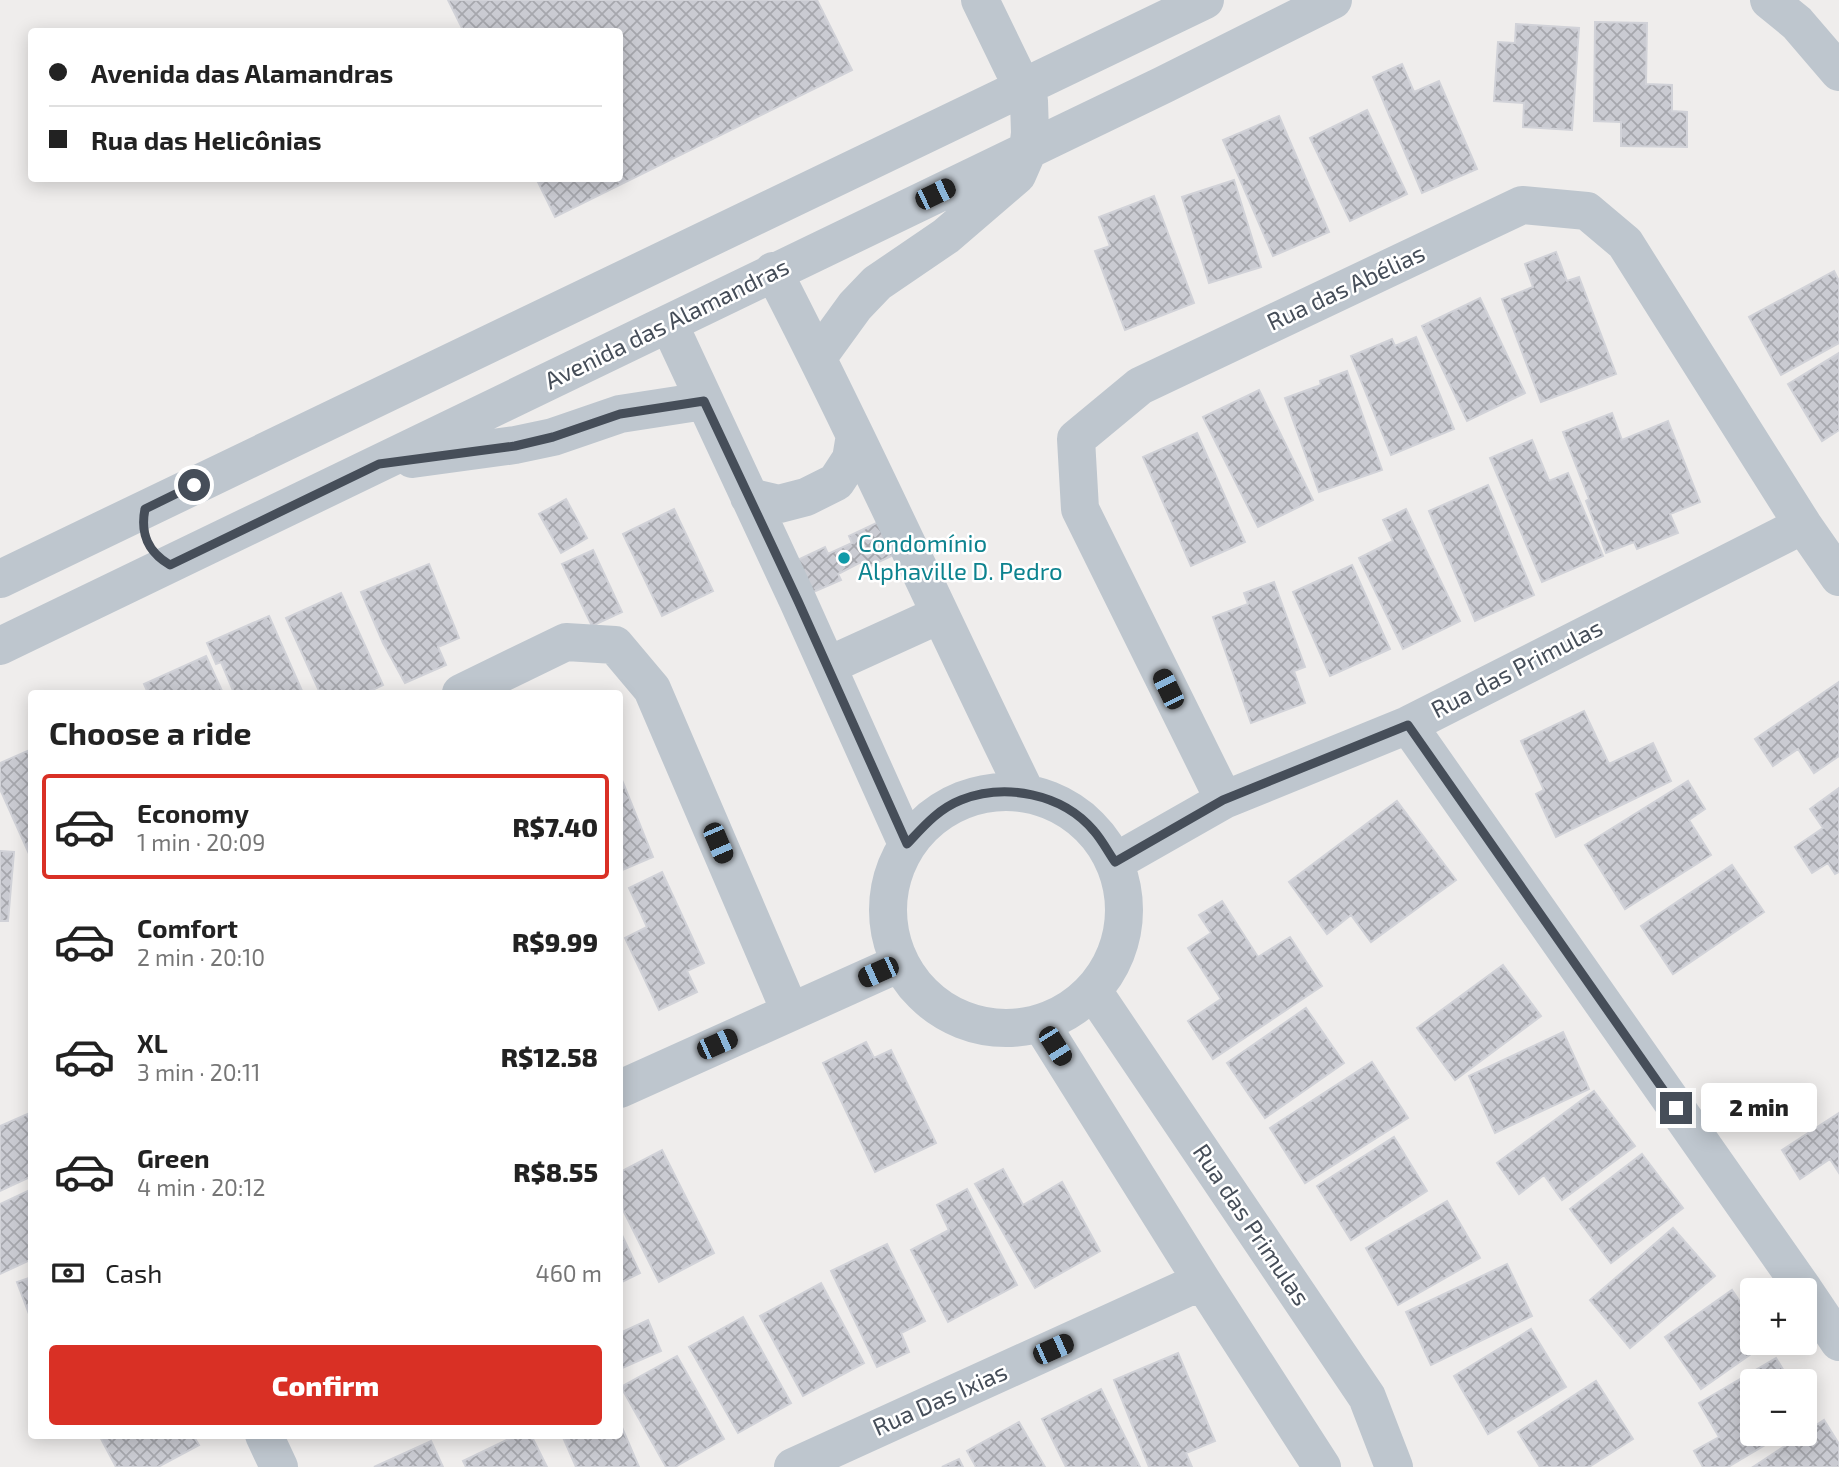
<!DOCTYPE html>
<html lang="en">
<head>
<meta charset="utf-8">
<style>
  body { margin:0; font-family:"Exo 2",sans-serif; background:#f2f2f2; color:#222; height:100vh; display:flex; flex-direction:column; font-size:26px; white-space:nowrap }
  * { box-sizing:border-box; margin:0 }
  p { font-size:23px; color:#767676 }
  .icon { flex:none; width:38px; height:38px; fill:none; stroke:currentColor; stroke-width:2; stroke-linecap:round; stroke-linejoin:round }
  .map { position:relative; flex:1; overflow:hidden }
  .sheet { position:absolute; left:28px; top:690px; width:595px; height:749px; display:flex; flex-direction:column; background:#fff; border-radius:7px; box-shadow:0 4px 18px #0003 }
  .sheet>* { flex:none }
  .banner { position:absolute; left:28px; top:28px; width:595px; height:154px; border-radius:7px; box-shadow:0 4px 18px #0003; display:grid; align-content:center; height:154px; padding:0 21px; background:#fff }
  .tools { position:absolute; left:1740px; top:1278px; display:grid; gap:14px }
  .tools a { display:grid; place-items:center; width:77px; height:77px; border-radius:7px; background:#fff; box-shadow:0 4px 18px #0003; font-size:35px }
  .end { position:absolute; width:32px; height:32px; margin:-16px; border:9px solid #464e59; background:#fff; box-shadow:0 0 0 4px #fff }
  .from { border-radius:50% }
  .bubble { position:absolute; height:49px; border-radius:7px; background:#fff; box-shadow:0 4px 18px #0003; font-size:23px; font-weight:800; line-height:49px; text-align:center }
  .car { position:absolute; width:21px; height:42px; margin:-21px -10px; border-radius:9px; box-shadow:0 0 5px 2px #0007; background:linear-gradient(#222 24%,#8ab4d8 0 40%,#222 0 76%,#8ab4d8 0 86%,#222 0) }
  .banner b { display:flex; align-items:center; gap:24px; height:66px; font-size:26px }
  .banner b+b { border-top:2px solid #e0e0e0 }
  .banner i { width:18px; height:18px; background:#222 }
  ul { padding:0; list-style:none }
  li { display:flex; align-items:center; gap:21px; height:105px; margin:0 14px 10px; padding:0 7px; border:4px solid transparent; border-radius:7px }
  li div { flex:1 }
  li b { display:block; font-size:26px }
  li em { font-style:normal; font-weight:800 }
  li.selected { border-color:#d93025 }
  li>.icon { width:63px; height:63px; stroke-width:1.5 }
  h2 { padding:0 21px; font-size:32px; line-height:84px }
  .pay { display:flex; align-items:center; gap:18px; height:77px; padding:0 21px; font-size:26px }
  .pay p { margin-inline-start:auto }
  .action { display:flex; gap:14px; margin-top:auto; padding:14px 21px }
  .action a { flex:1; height:80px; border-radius:7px; background:#d93025; color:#fff; font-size:28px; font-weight:800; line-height:80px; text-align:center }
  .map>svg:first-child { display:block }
</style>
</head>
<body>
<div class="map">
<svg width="1839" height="1467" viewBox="0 0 1839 1467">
  <defs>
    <pattern id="building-cross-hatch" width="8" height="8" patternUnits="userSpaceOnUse" patternTransform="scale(1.75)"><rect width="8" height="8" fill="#cacbd2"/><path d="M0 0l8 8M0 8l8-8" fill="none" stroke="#a6a7ad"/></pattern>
  </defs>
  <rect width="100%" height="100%" fill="#efedec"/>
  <path fill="url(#building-cross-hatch)" stroke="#d1d2d8" stroke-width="2" d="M448,0H817L852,70L555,217L536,178H620V32H464Z
    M1595,22L1647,23L1646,84L1672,85V111L1687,112V147L1621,146V122L1594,121Z
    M1516,24L1579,28L1572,130L1523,127L1524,103L1494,101L1498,42L1515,43Z
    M1402,64L1414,92L1439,81L1477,169L1422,193L1373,77Z
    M1367,110L1407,194L1350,221L1310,138Z
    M1279,116L1329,232L1273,256L1223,140Z
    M1234,180L1261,267L1209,283L1182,197Z
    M1154,196L1194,303L1125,330L1095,251L1110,246L1099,217Z
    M1556,252L1567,281L1579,277L1616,374L1541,402L1502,299L1533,287L1525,264Z
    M1834,271L1839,281V343L1781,375L1749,317Z
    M1480,298L1525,393L1467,421L1422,326Z
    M1416,337L1454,429L1391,455L1351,356L1392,339L1395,346Z
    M1839,353V430L1822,441L1788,384Z
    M1347,371L1382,470L1319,492L1285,398L1321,385L1320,381Z
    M1259,390L1313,500L1258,527L1203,417Z
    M1612,413L1622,440L1668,421L1700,502L1670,514L1678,533L1637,549L1634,542L1606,553L1586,501L1589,499L1563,432Z
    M1197,433L1245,542L1191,566L1143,457Z
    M1532,440L1549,481L1568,473L1603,556L1542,582L1490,458Z
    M1488,485L1534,595L1475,621L1429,511Z
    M566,499L587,538L561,553L539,514Z
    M674,509L713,591L662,616L623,534Z
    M1406,509L1460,621L1403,649L1359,558L1393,541L1383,520Z
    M889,517L904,550L864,569L861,562L838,574L841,580L802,597L787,565L825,547L828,554L852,543L849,536Z
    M593,550L622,612L592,626L562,564Z
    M429,564L459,638L438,647L446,665L405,683L383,643L361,592Z
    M1352,565L1390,649L1330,676L1293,592Z
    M1274,582L1305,667L1294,671L1305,703L1251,723L1213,617L1248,604L1244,593Z
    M341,593L383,685L366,693H320L286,618Z
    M269,616L303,693H234L221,662L216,664L207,643Z
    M206,656L223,693H148L144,684Z
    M1839,682V756L1814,773L1798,749L1773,766L1755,739Z
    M1584,711L1609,764L1653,743L1671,781L1556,837L1536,794L1544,790L1521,741Z
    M32,749V856H30L0,789V763Z
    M620,775L653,857L620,871Z
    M1688,781L1705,809L1689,820L1711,855L1625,909L1585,845Z
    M1839,788V872L1835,874L1828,863L1812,873L1795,847L1823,828L1810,809Z
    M1397,801L1456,880L1371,942L1351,915L1327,934L1289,882Z
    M0,851L14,852L8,921H0Z
    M1732,865L1764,912L1673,974L1641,926Z
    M662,872L704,963L687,971L697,992L659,1010L625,938L647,927L629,888Z
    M1222,901L1258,957L1290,937L1322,986L1213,1059L1188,1021L1221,999L1188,948L1211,933L1199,915Z
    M1503,965L1541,1016L1455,1080L1417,1028Z
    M1306,1008L1344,1063L1265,1118L1227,1063Z
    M1563,1032L1589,1089L1495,1133L1469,1076Z
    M866,1042L874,1058L891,1050L936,1143L875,1172L823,1063Z
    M1372,1062L1408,1118L1305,1183L1270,1128Z
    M1594,1091L1635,1146L1562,1200L1544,1175L1519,1194L1497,1163Z
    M32,1112V1176L0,1191V1126Z
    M1839,1113V1173L1830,1159L1800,1179L1782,1150Z
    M1394,1137L1427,1191L1351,1240L1317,1186Z
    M662,1150L714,1253L659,1282L620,1204V1172Z
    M1642,1154L1683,1208L1611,1263L1570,1209Z
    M1003,1169L1023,1205L1062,1182L1100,1251L1035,1288L975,1184Z
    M32,1189V1259L0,1274V1204Z
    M967,1189L1017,1285L948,1322L911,1250L949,1230L937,1205Z
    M1447,1201L1480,1258L1398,1305L1366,1248Z
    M1673,1228L1715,1276L1630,1348L1590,1300Z
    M620,1231L640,1273L620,1283Z
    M887,1244L925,1321L901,1333L909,1352L877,1367L831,1271Z
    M1507,1264L1532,1316L1431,1365L1406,1312Z
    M32,1277V1322L17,1282Z
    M821,1283L864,1363L803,1396L760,1316Z
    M1732,1290L1752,1319V1342H1768L1701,1389L1665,1337Z
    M743,1317L791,1403L738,1433L689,1347Z
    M648,1320L661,1351L620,1369V1333Z
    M1531,1329L1566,1387L1488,1434L1454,1376Z
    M1178,1353L1215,1441L1186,1453L1192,1467H1149L1114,1380Z
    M677,1356L724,1439L675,1467H666L621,1387Z
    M1776,1358L1790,1381H1752V1433H1785L1728,1467H1703L1694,1451L1719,1437L1699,1403Z
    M1596,1381L1633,1439L1589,1467H1540L1518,1432Z
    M1101,1389L1140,1467H1066L1042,1419Z
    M1824,1420L1839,1444V1467H1753Z
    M1019,1422L1045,1467H976L967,1451Z
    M620,1423L639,1467H576L562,1435H620Z
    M99,1435H193L199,1445L158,1467H116Z
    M517,1435H531L547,1467H466L463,1461Z
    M431,1441L443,1467H374Z
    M959,1459L963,1467H942Z"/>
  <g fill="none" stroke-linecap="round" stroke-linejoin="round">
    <path stroke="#bec6ce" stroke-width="38" d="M1769,0L1797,23L1839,72
      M773,271C862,443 941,619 1026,793
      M669,324L798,601L907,844
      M818,357L855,306L877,283L946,236L1017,175L1028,150L1030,133L1029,101L980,0
      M412,459L515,445L553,437L620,414L704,401
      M749,497L779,504L806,497L836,482L851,459L855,435
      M0,579L1205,0
      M0,646L1163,85L1333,0
      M827,666L939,615
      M461,693L566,642L615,645L652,689L790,1011
      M1408,725L1804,1290
      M888 910a118 118 0 1 1 236 0a118 118 0 1 1-236 0Z
      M1224,800L1080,509L1076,439L1140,386L1522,205L1587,211L1625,243L1803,525L1839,577
      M1115,862L1224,800L1408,725L1803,525
      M1093,991L1367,1397L1394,1467
      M1041,1024L1202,1281L1322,1467
      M620,1089L900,963
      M1804,1290L1839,1342
      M264,1435L279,1467
      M793,1467L1202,1281"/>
  </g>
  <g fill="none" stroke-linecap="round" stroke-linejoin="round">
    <path stroke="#464e59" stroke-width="9" d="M194,485L145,509C140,534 148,552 170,565L379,464L515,446L553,437L620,414L704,401L798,601L907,844C923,827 938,809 961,800C1005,783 1062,793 1094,831C1102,840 1108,852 1115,862L1223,800L1408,725L1676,1108"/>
  </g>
  <circle fill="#0f9aa8" stroke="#fff" stroke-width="2.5" cx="844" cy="558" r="7"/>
  <g text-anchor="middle" stroke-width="5" stroke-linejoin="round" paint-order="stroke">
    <g font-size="24" fill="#464e59" stroke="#fff">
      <text transform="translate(1346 288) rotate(-25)" y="8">Rua das Abélias</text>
      <text transform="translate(667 324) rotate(-26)" y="8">Avenida das Alamandras</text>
      <text transform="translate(1517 669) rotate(-27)" y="8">Rua das Primulas</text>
      <text transform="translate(1251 1225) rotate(56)" y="8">Rua das Primulas</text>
      <text transform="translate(940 1400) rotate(-24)" y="8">Rua Das Ixias</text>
    </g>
    <g font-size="24" fill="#0d838f" stroke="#fff" text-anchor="start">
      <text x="858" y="552">Condomínio<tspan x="858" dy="28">Alphaville D. Pedro</tspan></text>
    </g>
  </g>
</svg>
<div class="tools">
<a>+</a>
<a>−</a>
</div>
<i class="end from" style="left:194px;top:485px"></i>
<i class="end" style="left:1676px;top:1108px"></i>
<div class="bubble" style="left:1701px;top:1083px;width:116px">2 min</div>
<i class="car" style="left:935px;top:194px;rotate:64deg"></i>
<i class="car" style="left:1168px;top:689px;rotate:334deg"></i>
<i class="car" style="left:718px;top:843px;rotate:157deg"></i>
<i class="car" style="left:878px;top:972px;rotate:246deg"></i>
<i class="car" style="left:717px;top:1044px;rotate:66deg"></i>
<i class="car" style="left:1055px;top:1046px;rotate:148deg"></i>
<i class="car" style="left:1053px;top:1349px;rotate:66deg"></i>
<div class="banner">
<b><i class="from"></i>Avenida das Alamandras</b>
<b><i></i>Rua das Helicônias</b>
</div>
<section class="sheet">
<h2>Choose a ride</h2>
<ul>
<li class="selected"><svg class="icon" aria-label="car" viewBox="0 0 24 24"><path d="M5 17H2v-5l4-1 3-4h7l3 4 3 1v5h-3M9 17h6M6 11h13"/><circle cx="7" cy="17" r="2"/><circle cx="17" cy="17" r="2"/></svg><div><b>Economy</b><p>1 min · 20:09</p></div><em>R$7.40</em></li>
<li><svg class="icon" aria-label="car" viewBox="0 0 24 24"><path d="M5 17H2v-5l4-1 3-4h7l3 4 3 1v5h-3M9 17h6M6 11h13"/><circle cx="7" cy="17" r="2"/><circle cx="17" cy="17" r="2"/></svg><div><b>Comfort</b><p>2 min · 20:10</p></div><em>R$9.99</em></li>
<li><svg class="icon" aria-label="car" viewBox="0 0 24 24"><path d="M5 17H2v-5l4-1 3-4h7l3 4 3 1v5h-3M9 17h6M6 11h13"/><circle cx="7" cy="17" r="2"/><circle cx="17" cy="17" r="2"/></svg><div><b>XL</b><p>3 min · 20:11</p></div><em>R$12.58</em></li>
<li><svg class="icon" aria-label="car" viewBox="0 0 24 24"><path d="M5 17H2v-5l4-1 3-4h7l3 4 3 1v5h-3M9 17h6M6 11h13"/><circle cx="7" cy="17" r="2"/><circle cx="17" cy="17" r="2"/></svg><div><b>Green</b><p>4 min · 20:12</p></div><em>R$8.55</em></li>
</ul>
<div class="pay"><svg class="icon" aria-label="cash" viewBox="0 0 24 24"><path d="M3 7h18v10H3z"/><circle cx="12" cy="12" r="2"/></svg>Cash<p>460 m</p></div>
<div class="action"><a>Confirm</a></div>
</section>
</div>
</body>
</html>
